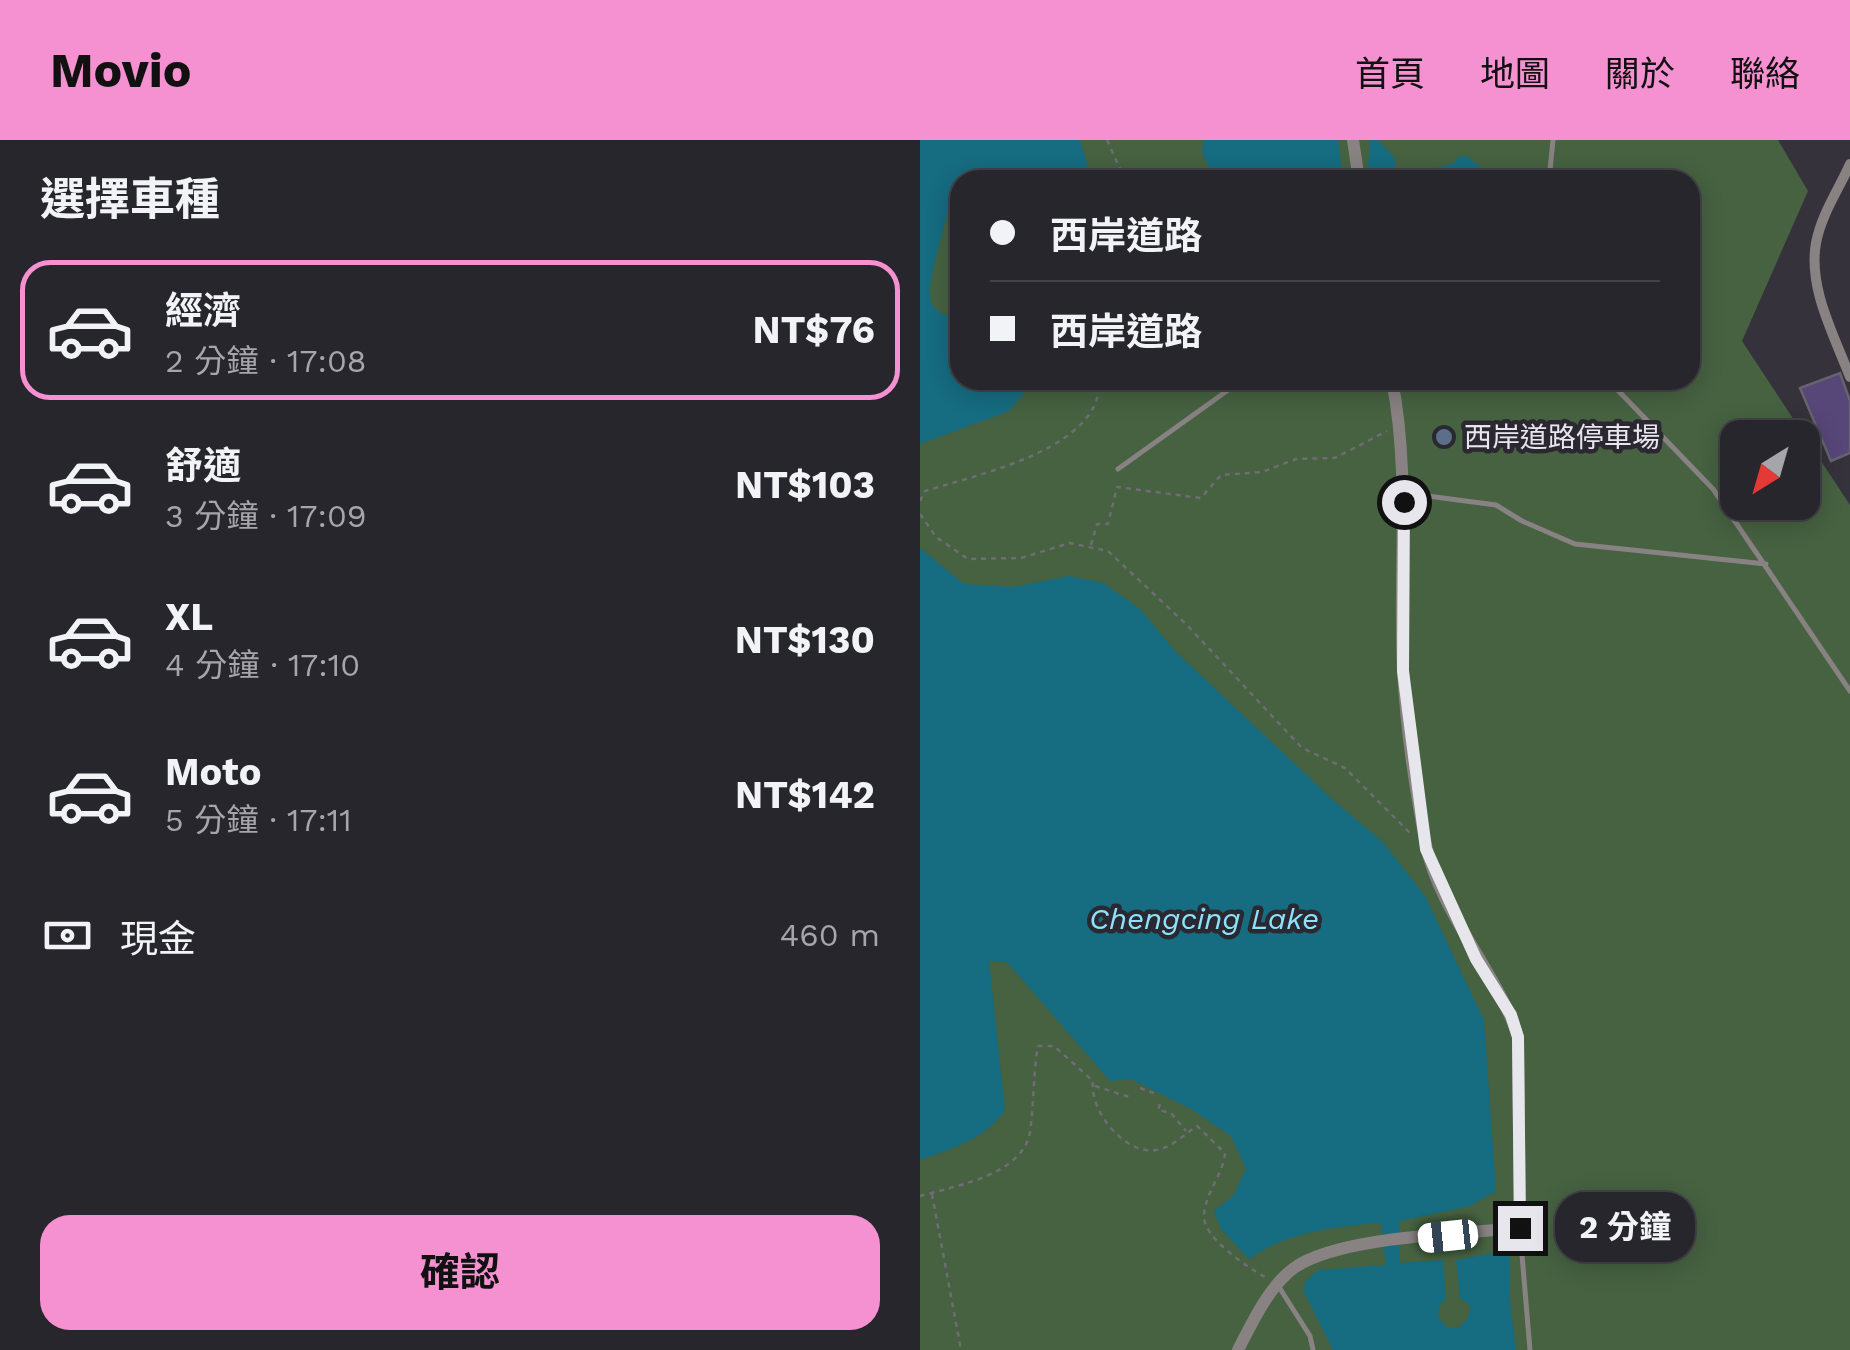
<!DOCTYPE html>
<html lang="zh-TW">
<head>
<meta charset="utf-8">
<style>
  body { margin:0; font-family:"Work Sans","Noto Sans TC",sans-serif; background:#302e35; color:#f1f3f6; height:100vh; display:flex; flex-direction:column; font-size:38px; white-space:nowrap }
  * { box-sizing:border-box; margin:0 }
  p { font-size:32px; color:#a5a5aa }
  .icon { flex:none; width:55px; height:55px; fill:none; stroke:currentColor; stroke-width:2; stroke-linecap:round; stroke-linejoin:round }
  .map { position:relative; flex:1; overflow:hidden }
  .sheet { display:flex; flex-direction:column; background:#28262d; width:920px }
  .sheet>* { flex:none }
  .hud { position:absolute; left:30px; top:30px; width:750px; height:220px; border-radius:30px; box-shadow:0 5px 25px #0003,0 0 0 2px #444349; display:grid; align-content:center; height:220px; padding:0 40px; background:#28262d }
  .needle { width:65px; rotate:217deg }
  .fabs { position:absolute; left:800px; top:280px; display:grid; gap:20px }
  .fabs a { display:grid; place-items:center; width:100px; height:100px; border-radius:20px; background:#28262d; box-shadow:0 5px 25px #0003,0 0 0 2px #444349; font-size:50px }
  .end { position:absolute; width:45px; height:45px; margin:-22px; border:12px solid #e8e6ed; background:#111; box-shadow:0 0 0 5px #111 }
  .from { border-radius:50% }
  .bubble { position:absolute; height:70px; border-radius:30px; background:#28262d; box-shadow:0 5px 25px #0003,0 0 0 2px #444349; font-size:32px; font-weight:700; line-height:70px; text-align:center }
  .car { position:absolute; width:30px; height:60px; margin:-30px -15px; border-radius:12px; box-shadow:0 0 8px 2px #0007; background:linear-gradient(#fff 24%,#345 0 40%,#fff 0 76%,#345 0 86%,#fff 0) }
  .hud b { display:flex; align-items:center; gap:35px; height:95px; font-size:38px }
  .hud b+b { border-top:2px solid #444349 }
  .hud i { width:25px; height:25px; background:#f1f3f6 }
  ul { padding:0; list-style:none }
  li { display:flex; align-items:center; gap:30px; height:140px; margin:0 20px 15px; padding:0 20px; border:5px solid transparent; border-radius:30px }
  li div { flex:1 }
  li b { display:block; font-size:38px }
  li em { font-style:normal; font-weight:700 }
  li.active { border-color:#f590d1 }
  li>.icon { width:90px; height:90px; stroke-width:1.5 }
  h2 { padding:0 40px; font-size:45px; line-height:120px }
  .pay { display:flex; align-items:center; gap:25px; height:110px; padding:0 40px; font-size:38px }
  .pay p { margin-inline-start:auto }
  .button { display:flex; gap:20px; margin-top:auto; padding:20px 40px }
  .button a { flex:1; height:115px; border-radius:30px; background:#f590d1; color:#111; font-size:40px; font-weight:700; line-height:115px; text-align:center }
  header { display:flex; align-items:center; gap:60px; box-sizing:border-box; height:140px; padding:0 50px; background:#f590d1; color:#111 }
  header strong { font-size:48px }
  nav { display:flex; gap:55px; margin-inline-start:auto; font-size:35px }
  main { display:flex; flex:1; min-height:0 }
  .map>svg:first-child { display:block }
</style>
</head>
<body>
<header>
<strong>Movio</strong>
<nav><a>首頁</a><a>地圖</a><a>關於</a><a>聯絡</a></nav>
</header>
<main>
<section class="sheet">
<h2>選擇車種</h2>
<ul>
<li class="active"><svg class="icon" aria-label="car" viewBox="0 0 24 24"><path d="M5 17H2v-5l4-1 3-4h7l3 4 3 1v5h-3M9 17h6M6 11h13"/><circle cx="7" cy="17" r="2"/><circle cx="17" cy="17" r="2"/></svg><div><b>經濟</b><p>2 分鐘 · 17:08</p></div><em>NT$76</em></li>
<li><svg class="icon" aria-label="car" viewBox="0 0 24 24"><path d="M5 17H2v-5l4-1 3-4h7l3 4 3 1v5h-3M9 17h6M6 11h13"/><circle cx="7" cy="17" r="2"/><circle cx="17" cy="17" r="2"/></svg><div><b>舒適</b><p>3 分鐘 · 17:09</p></div><em>NT$103</em></li>
<li><svg class="icon" aria-label="car" viewBox="0 0 24 24"><path d="M5 17H2v-5l4-1 3-4h7l3 4 3 1v5h-3M9 17h6M6 11h13"/><circle cx="7" cy="17" r="2"/><circle cx="17" cy="17" r="2"/></svg><div><b>XL</b><p>4 分鐘 · 17:10</p></div><em>NT$130</em></li>
<li><svg class="icon" aria-label="car" viewBox="0 0 24 24"><path d="M5 17H2v-5l4-1 3-4h7l3 4 3 1v5h-3M9 17h6M6 11h13"/><circle cx="7" cy="17" r="2"/><circle cx="17" cy="17" r="2"/></svg><div><b>Moto</b><p>5 分鐘 · 17:11</p></div><em>NT$142</em></li>
</ul>
<div class="pay"><svg class="icon" aria-label="cash" viewBox="0 0 24 24"><path d="M3 7h18v10H3z"/><circle cx="12" cy="12" r="2"/></svg>現金<p>460 m</p></div>
<div class="button"><a>確認</a></div>
</section>
<div class="map">
<svg width="930" height="1210" viewBox="0 0 930 1210">
  <rect width="100%" height="100%" fill="#35323c"/>
  <path fill="#466241" fill-rule="evenodd" d="M0,0H858L888,51L822,201L930,365V1210H0ZM40,40H770V240H40ZM818,298H882V362H818Z"/>
  <path fill="#166c81" d="M0,0H160L171,36L167,40L49,39L33,45C32,73 0,151 13,166C19,174 31,178 40,182V240H115L89,271L0,304Z
    M284,0H418L423,40H295L282,12Z
    M450,0H458L474,17L478,36L483,40H447Z
    M539,16L548,17L576,39L496,40L499,31L533,24Z
    M0,408L44,444L94,447L149,436L183,443L220,469L254,510L413,660L463,702L505,756L564,880L576,1051L550,1066L480,1081V1123L523,1120L526,1158L519,1167L518,1177L527,1187L538,1188L549,1177V1165L540,1158L536,1120L589,1110V1153L596,1210H413L384,1152L385,1142L398,1130L466,1125L461,1083C416,1086 366,1092 329,1119L301,1089L294,1071L313,1056L326,1029L311,996L271,969L211,939L190,941L87,822L69,821L85,970C64,1000 33,1008 0,1020Z"/>
  <path fill="#574678" stroke="#66636e" stroke-width="2.5" d="M920,233L930,261V313L911,321L880,248Z"/>
  <g fill="none" stroke-linecap="round" stroke-linejoin="round">
    <path stroke="#6f6c75" stroke-width="2.5" stroke-dasharray="5 5" stroke-linecap="butt" d="M187,0L205,40
      M0,361L5,351C54,336 145,316 172,270C177,261 180,249 183,240
      M0,374L16,397L48,419L101,418L150,403L188,411L267,485L382,608L425,628L493,696
      M171,405L177,384H188L197,347L281,358L301,335L342,332L376,319L415,318L467,291
      M175,946L209,957L210,954
      M220,948L236,954
      M240,964L238,970L251,973L266,991
      M12,1054L41,1210
      M0,1056C35,1046 103,1035 110,992C114,964 113,935 118,906H134L173,941C169,970 204,1015 236,1010C251,1008 265,994 277,986L305,1013C303,1035 285,1053 284,1075C282,1097 327,1127 345,1137"/>
    <path stroke="#898283" stroke-width="5" d="M629,40L633,0
      M688,240L793,349L930,551
      M198,329L311,248L317,240
      M485,353L576,365L602,381L655,404L846,424
      M600,1091L610,1210
      M359,1147L390,1196L393,1210"/>
    <path stroke="#898283" stroke-width="10" d="M930,24C919,49 901,75 896,103C888,148 914,195 930,237"/>
    <path stroke="#898283" stroke-width="12" d="M433,0L439,40
      M318,1210C332,1183 349,1146 374,1128C419,1096 542,1094 600,1088L598,897C579,835 519,771 506,705C495,649 486,587 483,530C478,434 491,336 472,240"/>
  </g>
  <g fill="none" stroke-linecap="round" stroke-linejoin="round">
    <path stroke="#e8e6ed" stroke-width="12" d="M484,362L483,531L506,709L556,819L591,875L598,897L600,1088"/>
  </g>
  <circle fill="#5c6f8a" stroke="#2b2831" stroke-width="4" cx="524" cy="297" r="10"/>
  <g text-anchor="middle" stroke-width="9" stroke-linejoin="round" paint-order="stroke">
    <g font-size="28" fill="#e8e6ed" stroke="#2b2831" text-anchor="start">
      <text x="544" y="307">西岸道路停車場</text>
    </g>
    <g font-size="30" font-style="italic" fill="#8de3fc" stroke="#2b2831">
      <text x="284" y="789">Chengcing Lake</text>
    </g>
  </g>
</svg>
<div class="fabs">
<a><svg class="needle" viewBox="-14 -14 28 28"><path d="M0-13l5 13h-10z" fill="#e53935"/><path d="M0 13l5-13h-10z" fill="#a5a5aa"/></svg></a>
</div>
<i class="end from" style="left:484px;top:362px"></i>
<i class="end" style="left:600px;top:1088px"></i>
<div class="bubble" style="left:635px;top:1052px;width:140px">2 分鐘</div>
<i class="car" style="left:528px;top:1096px;rotate:264deg"></i>
<div class="hud">
<b><i class="from"></i>西岸道路</b>
<b><i></i>西岸道路</b>
</div>
</div>
</main>
</body>
</html>
